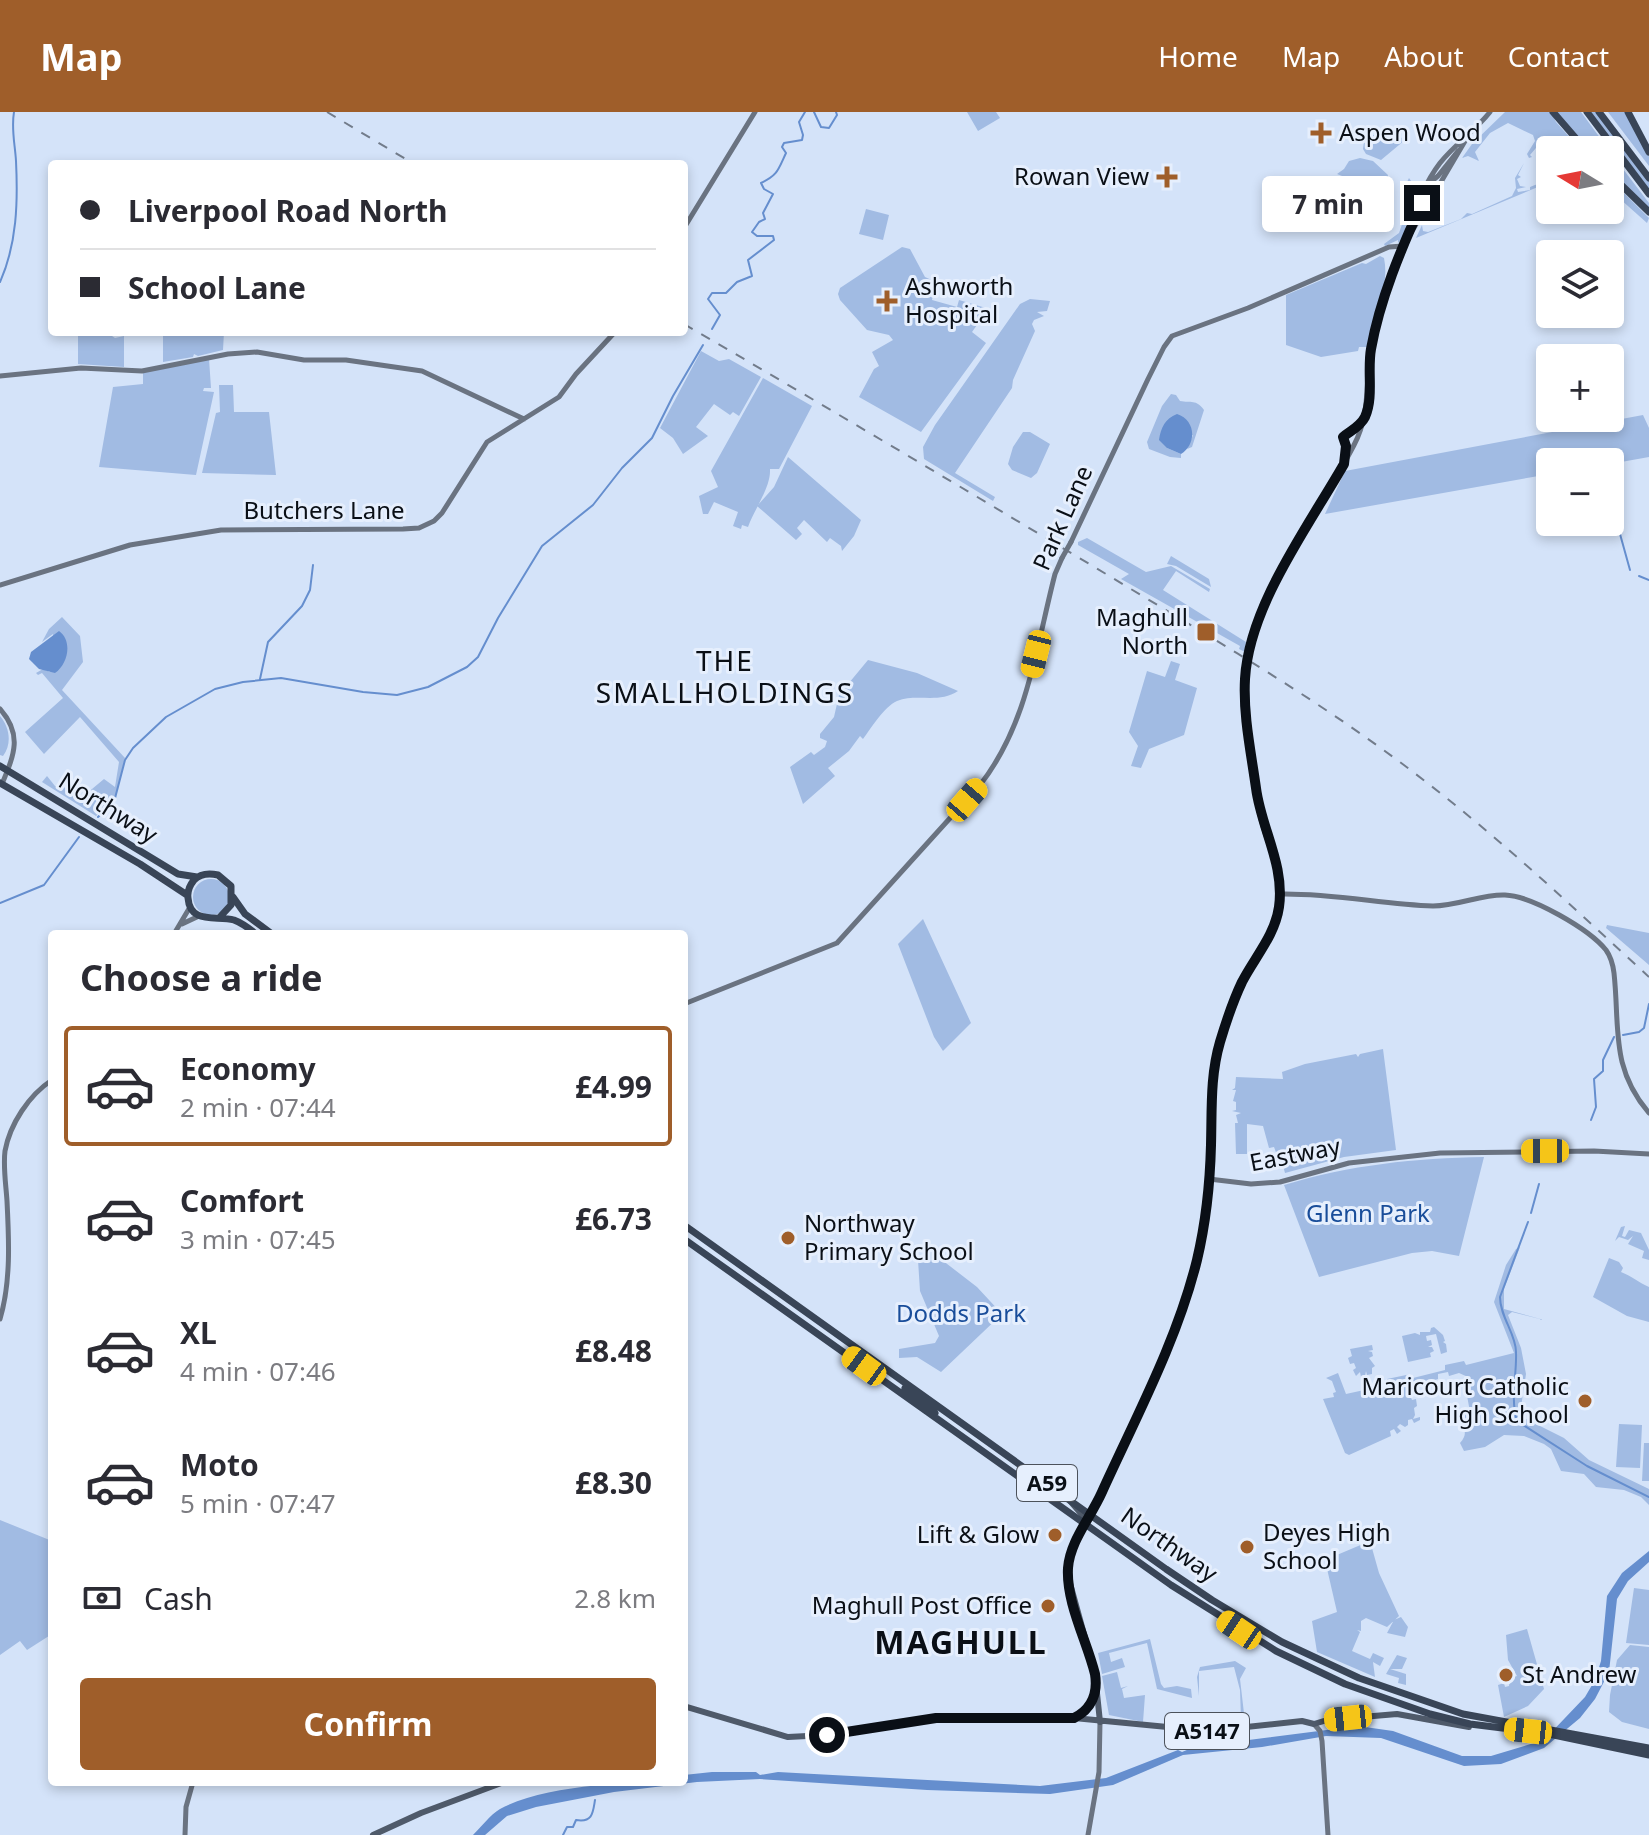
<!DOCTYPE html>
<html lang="en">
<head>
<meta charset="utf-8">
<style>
  body { margin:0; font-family:"Noto Sans",sans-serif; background:#f7f7f7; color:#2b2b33; height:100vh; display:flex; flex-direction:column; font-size:30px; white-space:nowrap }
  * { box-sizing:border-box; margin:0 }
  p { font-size:26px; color:#7c7c81 }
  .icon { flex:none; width:44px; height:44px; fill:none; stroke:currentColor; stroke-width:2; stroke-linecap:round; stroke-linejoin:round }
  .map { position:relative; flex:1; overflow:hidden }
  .sheet { position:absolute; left:48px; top:818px; width:640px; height:856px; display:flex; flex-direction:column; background:#fff; border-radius:8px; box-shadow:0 4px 12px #0003 }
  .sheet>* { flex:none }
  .top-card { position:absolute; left:48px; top:48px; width:640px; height:176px; border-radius:8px; box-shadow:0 4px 12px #0003; display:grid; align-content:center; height:176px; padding:0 32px; background:#fff }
  .needle { width:52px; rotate:280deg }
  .controls { position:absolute; left:1536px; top:24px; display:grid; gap:16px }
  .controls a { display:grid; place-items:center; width:88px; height:88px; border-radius:8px; background:#fff; box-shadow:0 4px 12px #0003; font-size:40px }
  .end { position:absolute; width:36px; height:36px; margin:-18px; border:10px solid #0a0f16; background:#fff; box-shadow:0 0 0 4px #fff }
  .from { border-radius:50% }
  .bubble { position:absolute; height:56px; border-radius:8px; background:#fff; box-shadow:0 4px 12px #0003; font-size:26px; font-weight:700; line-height:56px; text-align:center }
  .car { position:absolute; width:24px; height:48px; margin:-24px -12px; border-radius:10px; box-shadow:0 0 6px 2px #0007; background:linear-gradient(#f5c518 24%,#345 0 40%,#f5c518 0 76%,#345 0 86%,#f5c518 0) }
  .top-card b { display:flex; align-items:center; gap:28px; height:76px; font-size:30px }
  .top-card b+b { border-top:2px solid #e1e1e2 }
  .top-card i { width:20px; height:20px; background:#2b2b33 }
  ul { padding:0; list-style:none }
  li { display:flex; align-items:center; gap:24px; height:120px; margin:0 16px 12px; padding:0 16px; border:4px solid transparent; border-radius:8px }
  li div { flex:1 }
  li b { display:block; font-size:30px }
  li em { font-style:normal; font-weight:700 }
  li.on { border-color:#9f5e2a }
  li>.icon { width:72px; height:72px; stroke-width:1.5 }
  h2 { padding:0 32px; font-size:36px; line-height:96px }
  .pay { display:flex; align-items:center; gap:20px; height:88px; padding:0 32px; font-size:30px }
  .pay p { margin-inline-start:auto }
  .cta { display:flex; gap:16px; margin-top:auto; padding:16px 32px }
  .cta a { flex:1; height:92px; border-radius:8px; background:#9f5e2a; color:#fff; font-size:32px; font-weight:700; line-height:92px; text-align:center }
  header { display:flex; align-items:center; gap:48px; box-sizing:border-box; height:112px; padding:0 40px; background:#9f5e2a; color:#fff }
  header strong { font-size:38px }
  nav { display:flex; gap:44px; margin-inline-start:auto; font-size:28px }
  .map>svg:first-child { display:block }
</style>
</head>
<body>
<header>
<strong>Map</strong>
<nav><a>Home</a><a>Map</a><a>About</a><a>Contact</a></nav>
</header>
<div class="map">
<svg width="1649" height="1723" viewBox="0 0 1649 1723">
  <rect width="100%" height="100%" fill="#d4e3f9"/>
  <path fill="#a1bbe3" d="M967,0H996L1000,6L978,19Z
    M1505,0H1551L1556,10L1581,38H1551L1541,30L1530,43L1532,45L1529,46L1527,42L1535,29L1533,23L1508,11L1490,21L1475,40L1479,49L1468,44L1462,46L1472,32Z
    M1556,0H1581L1609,38H1589Z
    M1591,0H1596L1649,70V78Z
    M1608,0H1626L1649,44V54Z
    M1385,15L1405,28L1381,48L1366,42L1363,37L1364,30Z
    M1610,40L1649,91V99L1610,59Z
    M1360,46L1373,49L1388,63L1385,81L1337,62L1344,57L1349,49Z
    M1524,51L1518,63L1521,65L1517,67L1520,74L1526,75L1517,77L1518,80L1530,78V75L1550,67V70L1416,126L1422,113L1423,119L1428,120L1461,107L1467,101L1472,102L1512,84L1516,76L1515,66Z
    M1409,66L1416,76L1413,93L1417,85L1408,110L1410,100C1404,112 1408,121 1398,131V128L1385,134L1384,132L1399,121L1413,81L1407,70Z
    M1610,67L1649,106L1647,111L1610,78Z
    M866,97L889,103L883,128L859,122Z
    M902,135L910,137L925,165L936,170L932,188L957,195L959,188L986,196L987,199L972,220L986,231L921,320L859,285L874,257L879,254L872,240L893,228L889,223L867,218L840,188L838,182L840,176Z
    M1380,144L1384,146C1390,176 1374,206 1367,235H1359L1358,239L1321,245L1286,233V183L1362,151L1366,152Z
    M1030,187L1050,189L1047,199L1037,200L1044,204L1034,208L1032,212L1035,219L1013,268L1012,276L955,361L995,385L993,389L924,347L923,335L935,313L1020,192Z
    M78,220L93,222L106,220L115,226L124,224V255L78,252Z
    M163,220H224L223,238L198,244L194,242L193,245L163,250Z
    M701,239L719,249L729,247L761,265L739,304L733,300L730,303L714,292L696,315L708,324L683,342L673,326L660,316Z
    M209,247L211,276H204L203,279L214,280L196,363L99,355L113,275L143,272V260Z
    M763,266L812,294L779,357H770C771,375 755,396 748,415L742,413L741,417L733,414L738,400L714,390L708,402H703L699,384L718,375L711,359Z
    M219,273H233L234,300H269L276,363L202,361L216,301L220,300Z
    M1171,282L1176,283L1180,289C1191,291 1196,287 1204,298L1192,335L1187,337L1193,323L1167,336L1181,342V346L1170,345L1149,337L1147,330L1162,294Z
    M1643,303L1649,316V345L1610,352L1550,350V362L1325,402L1345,359Z
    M1023,320H1030L1050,332L1037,361L1031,366L1012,358L1008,352L1013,335Z
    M788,345L861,408L854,424L842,439L841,434L830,426L827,430L804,408L797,416L802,422L796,428L757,394L774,375Z
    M1087,426L1146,460L1171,454L1210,477L1209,480L1176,459L1163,478L1246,530L1245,540L1239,537L1240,534L1121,467L1129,462L1078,433V430Z
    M1171,444L1209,467L1211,475L1176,454L1167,452Z
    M62,505L80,524L83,550L62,578L125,646L114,689L96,704L42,670L47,664L55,674L64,675L74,685L77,684L80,687L104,667L115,675L119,650L80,605L44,642L25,620L63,586L42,561L38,563L36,561L43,557L50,560L53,522L42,530L49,517Z
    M868,548L917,561L958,579C939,592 917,581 897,589C884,595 872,615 863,627L860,624L849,639L828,656L835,664L803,692L790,655L811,640L814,643L825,635L827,629L820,626V622L834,605L839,583Z
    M1171,549L1180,552L1175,568L1197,576L1184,623L1149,637L1141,656L1131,654L1138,634L1129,620L1147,559L1165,565Z
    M0,604C10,616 12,632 3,644L0,643Z
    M193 785a18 18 0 1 1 36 0a18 18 0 1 1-36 0Z
    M923,807L971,911L943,939L934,925L898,832Z
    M1607,813L1649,821V853L1606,816Z
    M1383,937L1396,1038L1344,1045L1285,1061L1280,1043H1277L1274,1035L1269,1036L1263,1014L1247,1012V1042H1236L1235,1011H1238L1236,1003L1241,1001L1232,999L1236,998V990L1233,989L1236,978H1232L1235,976L1236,965L1283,967L1282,960L1305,952L1356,942L1358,945L1360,942Z
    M1484,1045L1459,1144L1432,1139L1412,1141L1319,1165L1284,1073C1350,1053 1415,1046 1484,1045Z
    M1625,1114L1622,1124L1625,1125L1629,1118L1641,1121L1649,1138V1148L1642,1146L1644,1139L1628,1132L1633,1124L1628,1128L1619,1125L1615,1129L1621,1115Z
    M1520,1135L1504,1177V1197L1544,1208L1512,1200L1508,1203L1521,1236L1526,1262L1521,1295L1522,1305L1564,1326L1589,1348L1649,1377V1393L1641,1385L1624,1378L1596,1375L1584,1362L1561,1359L1551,1337L1544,1332L1524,1324L1504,1323L1485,1335L1464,1339L1460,1331C1471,1319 1460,1314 1459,1303L1470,1300L1466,1278L1470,1275L1468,1265L1459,1261L1449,1264L1448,1260L1438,1262V1267L1410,1276V1279L1415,1280L1410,1283L1412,1288L1416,1287L1417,1294L1414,1296L1415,1303L1413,1307L1420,1305V1308L1414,1311L1412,1307L1408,1308V1313L1405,1315L1400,1312L1397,1315L1401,1319L1397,1322L1394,1317L1390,1319L1391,1324L1349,1343L1345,1341L1323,1287L1334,1285L1333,1281L1336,1280L1332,1269L1326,1266L1338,1261L1346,1282L1387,1273V1267L1411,1262L1413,1266L1445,1258V1253L1464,1249L1466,1253L1514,1241L1494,1190L1506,1153L1516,1137Z
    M929,1138L977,1175L1002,1202L941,1260L917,1245L899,1246V1237L935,1231L939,1224L920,1179L918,1148L923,1146Z
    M1609,1146L1619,1150L1623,1156L1621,1160C1632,1164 1639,1171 1649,1175V1210L1627,1204L1593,1185Z
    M1434,1215L1443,1223L1445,1229L1443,1230L1446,1232L1447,1240L1441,1242L1436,1222L1426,1224L1427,1229L1431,1228L1432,1233L1428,1235H1432L1434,1239L1430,1241L1431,1245L1408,1250L1402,1224L1415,1221L1420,1223V1220H1430L1431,1216Z
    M1372,1233L1373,1238L1368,1239L1372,1240L1373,1244L1369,1246L1375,1254L1372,1256V1262L1367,1263L1366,1259L1365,1264L1361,1265L1360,1260L1356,1264L1353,1258L1356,1256L1354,1251L1350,1252L1348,1246L1352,1244L1350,1237Z
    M1619,1312L1642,1313L1640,1356L1616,1355Z
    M1644,1331H1649V1369H1642Z
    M0,1408L52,1429V1522L27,1538L20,1529L0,1543Z
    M1370,1429L1379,1461L1399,1504L1387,1515L1366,1506L1361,1509V1519L1357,1518L1360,1520L1352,1539L1370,1547L1373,1541L1384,1546L1380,1554L1373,1550L1375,1565L1317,1540L1312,1509L1337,1500L1325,1448Z
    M1634,1476L1649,1478V1533L1626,1531Z
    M1401,1505L1408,1515L1405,1525L1387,1521L1394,1508Z
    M1527,1517L1544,1577L1528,1594L1504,1605L1498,1573L1504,1571L1505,1575L1509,1574L1510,1566L1517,1564L1508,1548L1506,1523Z
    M1150,1527L1161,1572L1164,1576L1177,1574L1191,1577L1192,1586L1157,1577L1147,1531L1109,1541L1111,1550L1122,1546L1125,1555L1102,1562L1098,1541Z
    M1630,1533L1649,1535V1617L1622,1610L1609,1600L1610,1583L1617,1548Z
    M1397,1543L1407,1546L1402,1557H1390L1406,1562V1573L1398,1571L1399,1566L1386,1562Z
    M1235,1549L1246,1556L1240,1567L1245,1610L1241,1607L1240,1578L1234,1555L1199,1559V1584L1197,1565L1200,1555Z
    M1117,1560L1121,1576L1128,1574L1122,1577L1124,1586L1145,1583L1143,1610L1109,1603L1102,1564Z"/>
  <path fill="#658ece" d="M1177,302C1196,308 1197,332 1181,342L1167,336L1159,328C1161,315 1165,307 1177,302Z
    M59,519C73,529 68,552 55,561L39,557L29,547L31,540Z
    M1649,1439V1450L1628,1469L1617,1487L1609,1560L1595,1587L1580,1606L1544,1636L1501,1652L1464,1654L1381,1626L1326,1624L1262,1635L1183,1643L1113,1673L1050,1682L927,1678L760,1667L697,1670L614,1680L536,1695L507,1704L485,1723H473C482,1714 490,1703 500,1697C546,1672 632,1670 684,1670V1663L712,1660H756L760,1663L778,1660L814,1662L1040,1674L1106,1666L1178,1638L1182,1640L1194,1635L1358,1614L1393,1619L1462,1644H1491L1544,1628L1585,1585L1595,1568L1601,1549L1607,1484L1622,1461Z"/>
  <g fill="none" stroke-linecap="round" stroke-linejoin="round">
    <path stroke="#658ece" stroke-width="2" d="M814,0L821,15L829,16L837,3L836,0
      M0,170C17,132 18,90 16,49C15,32 11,17 14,0
      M712,217L720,203L708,187L712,181H726L737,170L752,164L748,148L774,128L773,124H757L752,120L759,110L765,107L763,101L773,82L764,77L761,71C778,63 778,58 786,41L782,35L784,31L802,28L803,23L799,10L805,0
      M1610,386L1630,458
      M1639,464L1649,468
      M260,567L268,530L302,494L310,478L313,453
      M98,705L114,690L125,648L133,636L166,605L215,577L243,570L281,566L363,580L397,583L428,575L467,555L478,545L498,506L542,434L593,393L622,356L652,326L673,284L703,233
      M0,791L44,773L79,725
      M1623,923L1639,920L1644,916L1649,892
      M1591,1008L1596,995L1594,967L1603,959V948L1614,925
      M1531,1101L1539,1072
      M1528,1110L1500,1185C1500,1205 1516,1222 1516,1240C1517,1263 1510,1286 1517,1309L1587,1354L1649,1385
      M563,1723L567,1715H573L576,1708C593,1711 593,1700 595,1688"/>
    <path stroke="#6a7381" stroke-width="5" d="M1427,73L1438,64L1458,39
      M1412,112L1427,81L1437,74
      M684,116L755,0
      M1408,126L1468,24
      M0,264L81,256L142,259L228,242L257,240L304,248H346L422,259L524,307
      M1346,344L1343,325L1363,310
      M1071,430L1148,267L1164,235L1172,224L1248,196L1389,135L1403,134
      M0,473L130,433L221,418L403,417L419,416L434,409L442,401L487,330L559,285L576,262L615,220
      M1251,532C1270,461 1321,397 1354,333C1372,299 1364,268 1372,233C1379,199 1392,167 1403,134C1414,105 1420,77 1440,51C1455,32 1475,19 1490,0
      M0,597C23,623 14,643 2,672
      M1280,782C1332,781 1382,792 1433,794C1458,794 1482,782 1505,783C1532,784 1589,817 1606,838C1611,845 1613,853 1614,861C1620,916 1610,955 1649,1001
      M182,812L199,804
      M174,822L190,795
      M684,892L837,831L980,673C1028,612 1036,535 1055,462L1062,446
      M1209,1067L1251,1072L1280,1070L1349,1051L1440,1041L1594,1039L1649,1042
      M0,1207C11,1170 9,1128 7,1089C6,1073 3,1055 5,1039C10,1012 29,983 52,968
      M1091,1403C1101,1383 1109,1362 1118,1342C1152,1267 1193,1193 1205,1110C1213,1052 1204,992 1219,935C1225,912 1233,888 1244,867C1258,839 1279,817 1280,785C1281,754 1266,731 1260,703C1250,662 1243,600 1246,558
      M1314,1612L1320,1619L1322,1629L1328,1723
      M185,1723L186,1695L193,1670
      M1088,1723L1099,1660L1100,1610"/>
    <path stroke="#4f5a6a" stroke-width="6" d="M1071,1390L1084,1405L1085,1412
      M1091,1403L1071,1439L1068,1464L1095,1562L1100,1610
      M684,1594L788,1625L827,1623L915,1608L967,1604L1074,1606L1209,1619L1302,1609L1314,1612L1327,1608L1397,1602L1469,1615
      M1074,1606L1087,1597L1096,1579
      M373,1723L421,1701L504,1670"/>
    <path stroke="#394557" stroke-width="7" d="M1553,0L1586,38
      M1587,0L1649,82
      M1599,0L1649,66
      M1628,0L1649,40
      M1610,62L1649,100
      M0,654L178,762L197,765
      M0,671L140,752L187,783
      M233,785L245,802L272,822
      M219,806L231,793V774L218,763C209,761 201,761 194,768C190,773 187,779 188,786C190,813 217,803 234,808C242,811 250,817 256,822
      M684,1113L1166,1457L1212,1488L1282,1530L1359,1566L1463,1602L1649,1636
      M684,1127L1171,1473L1276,1539L1345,1572L1430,1602L1470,1612L1549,1622L1649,1643
      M905,1276L928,1292L935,1301"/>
    <path stroke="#727c8b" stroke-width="2" stroke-dasharray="10 10" stroke-linecap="butt" d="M327,0L414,52
      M684,212C825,294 966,378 1106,462C1215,528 1325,591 1426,670C1504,730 1576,798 1649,865"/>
    <path stroke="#6a7381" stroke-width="5" d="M1062,446L1071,430
      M1246,558L1251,532"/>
  </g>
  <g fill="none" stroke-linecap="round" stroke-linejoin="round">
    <path stroke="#0a0f16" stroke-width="10" d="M827,1623L936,1606H1074C1092,1597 1098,1581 1095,1562C1087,1529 1066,1491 1068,1456C1070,1429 1091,1405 1102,1380C1136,1305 1177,1229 1197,1148C1206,1110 1210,1072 1211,1033C1212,998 1210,964 1220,930C1226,910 1233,889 1242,870C1255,845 1275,823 1279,795C1285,753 1261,716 1256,676C1251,640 1243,603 1245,567C1249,494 1308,415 1344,352L1346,334L1343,325C1350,319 1360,315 1365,305C1374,285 1367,259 1371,237C1380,187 1401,137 1422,91"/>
  </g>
  <g fill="#9f5e2a" stroke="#e6effd" stroke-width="3">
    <path d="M1317 9h8v8h8v8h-8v8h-8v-8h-8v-8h8z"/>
    <path d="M1163 53h8v8h8v8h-8v8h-8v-8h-8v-8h8z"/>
    <path d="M883 177h8v8h8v8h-8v8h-8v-8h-8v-8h8z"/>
    <rect x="1196" y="510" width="20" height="20" rx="4"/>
    <circle cx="788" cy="1126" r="8"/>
    <circle cx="1585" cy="1289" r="8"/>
    <circle cx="1055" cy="1423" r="8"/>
    <circle cx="1247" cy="1435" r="8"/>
    <circle cx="1048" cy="1494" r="8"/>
    <circle cx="1506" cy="1563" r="8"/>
  </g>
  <g text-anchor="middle" stroke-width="6" stroke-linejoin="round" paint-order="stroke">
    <g fill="#e6effd" stroke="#4c525b" stroke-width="2">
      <rect x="1017" y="1353" width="60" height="36" rx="6"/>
      <rect x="1165" y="1601" width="84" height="36" rx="6"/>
    </g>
    <g font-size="22" font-weight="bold" fill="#0a0f16">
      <text x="1047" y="1379">A59</text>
      <text x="1207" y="1627">A5147</text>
    </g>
    <g font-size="24" fill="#0a0f16" stroke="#e6effd" text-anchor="start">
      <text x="1339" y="29">Aspen Wood</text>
      <text x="1149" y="73" text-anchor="end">Rowan View</text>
      <text x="905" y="183">Ashworth<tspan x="905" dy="28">Hospital</tspan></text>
      <text x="1188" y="514" text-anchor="end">Maghull<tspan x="1188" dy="28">North</tspan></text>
      <text x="804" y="1120">Northway<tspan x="804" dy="28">Primary School</tspan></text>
      <text x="1569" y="1283" text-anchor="end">Maricourt Catholic<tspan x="1569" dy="28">High School</tspan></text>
      <text x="1263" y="1429">Deyes High<tspan x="1263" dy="28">School</tspan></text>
      <text x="1039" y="1431" text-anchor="end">Lift &amp; Glow</text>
      <text x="1032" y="1502" text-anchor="end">Maghull Post Office</text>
      <text x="1522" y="1571">St Andrew</text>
    </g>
    <g font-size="24" fill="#0a0f16" stroke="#e6effd">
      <text x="324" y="407">Butchers Lane</text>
      <text transform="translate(1063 406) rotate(-66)" y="8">Park Lane</text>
      <text transform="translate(108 696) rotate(32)" y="8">Northway</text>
      <text transform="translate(1295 1043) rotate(-11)" y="8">Eastway</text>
      <text transform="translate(1169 1433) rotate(35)" y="8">Northway</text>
    </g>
    <g font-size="24" fill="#194d9a" stroke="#e6effd">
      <text x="1368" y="1110">Glenn Park</text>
      <text x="961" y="1210">Dodds Park</text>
    </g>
    <g font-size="28" letter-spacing="2" fill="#0a0f16" stroke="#e6effd">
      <text x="725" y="559">THE<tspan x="725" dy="32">SMALLHOLDINGS</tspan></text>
    </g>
    <g font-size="32" font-weight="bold" letter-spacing="2" fill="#0a0f16" stroke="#e6effd">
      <text x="961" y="1542">MAGHULL</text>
    </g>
  </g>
</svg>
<div class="controls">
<a><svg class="needle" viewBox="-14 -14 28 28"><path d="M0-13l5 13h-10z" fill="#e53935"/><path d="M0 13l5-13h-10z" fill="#7c7c81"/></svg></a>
<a><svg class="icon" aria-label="layers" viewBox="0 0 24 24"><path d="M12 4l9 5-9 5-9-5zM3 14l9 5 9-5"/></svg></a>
<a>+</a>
<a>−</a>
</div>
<i class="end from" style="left:827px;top:1623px"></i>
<i class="end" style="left:1422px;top:91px"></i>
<div class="bubble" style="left:1262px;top:64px;width:132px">7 min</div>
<i class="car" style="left:1036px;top:542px;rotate:194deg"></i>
<i class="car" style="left:967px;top:688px;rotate:41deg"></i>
<i class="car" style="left:1545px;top:1039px;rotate:270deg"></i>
<i class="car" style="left:864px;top:1254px;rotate:306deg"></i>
<i class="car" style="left:1239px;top:1518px;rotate:304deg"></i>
<i class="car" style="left:1348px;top:1606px;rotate:264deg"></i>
<i class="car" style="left:1528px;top:1619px;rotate:276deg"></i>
<div class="top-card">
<b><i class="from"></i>Liverpool Road North</b>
<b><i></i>School Lane</b>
</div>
<section class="sheet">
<h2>Choose a ride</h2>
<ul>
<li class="on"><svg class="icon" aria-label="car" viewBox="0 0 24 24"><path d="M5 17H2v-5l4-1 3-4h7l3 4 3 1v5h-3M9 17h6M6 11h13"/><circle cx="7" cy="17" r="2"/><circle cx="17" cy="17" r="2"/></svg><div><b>Economy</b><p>2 min · 07:44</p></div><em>£4.99</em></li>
<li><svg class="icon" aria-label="car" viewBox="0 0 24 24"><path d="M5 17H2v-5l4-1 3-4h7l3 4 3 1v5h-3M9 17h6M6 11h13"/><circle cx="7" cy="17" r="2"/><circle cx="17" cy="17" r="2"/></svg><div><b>Comfort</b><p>3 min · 07:45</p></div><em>£6.73</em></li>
<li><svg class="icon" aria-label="car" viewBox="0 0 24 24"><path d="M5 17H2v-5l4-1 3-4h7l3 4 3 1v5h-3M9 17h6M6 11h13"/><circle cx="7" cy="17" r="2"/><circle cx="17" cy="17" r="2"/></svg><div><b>XL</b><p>4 min · 07:46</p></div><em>£8.48</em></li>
<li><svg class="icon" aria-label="car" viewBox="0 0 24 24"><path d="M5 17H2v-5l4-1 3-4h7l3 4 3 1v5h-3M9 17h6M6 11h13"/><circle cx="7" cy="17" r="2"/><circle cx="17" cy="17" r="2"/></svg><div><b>Moto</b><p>5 min · 07:47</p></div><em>£8.30</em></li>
</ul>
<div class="pay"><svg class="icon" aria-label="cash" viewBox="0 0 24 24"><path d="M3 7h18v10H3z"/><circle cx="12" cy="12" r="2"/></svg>Cash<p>2.8 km</p></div>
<div class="cta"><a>Confirm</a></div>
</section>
</div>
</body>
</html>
